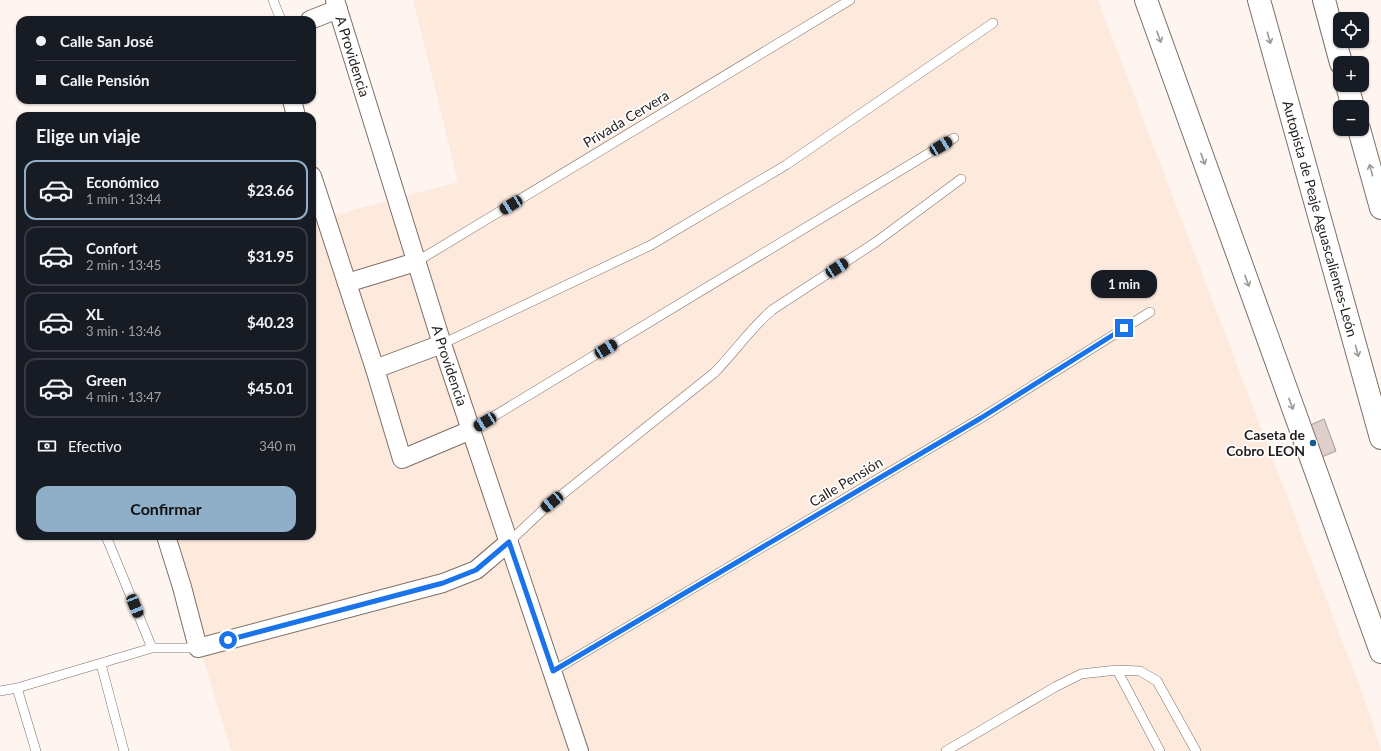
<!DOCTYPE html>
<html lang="es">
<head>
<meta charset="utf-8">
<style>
  body { margin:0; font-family:Lato,sans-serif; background:#20242c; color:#f1f3f6; height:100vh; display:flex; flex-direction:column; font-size:15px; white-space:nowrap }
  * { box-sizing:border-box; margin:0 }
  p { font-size:13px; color:#9ea1a6 }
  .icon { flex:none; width:22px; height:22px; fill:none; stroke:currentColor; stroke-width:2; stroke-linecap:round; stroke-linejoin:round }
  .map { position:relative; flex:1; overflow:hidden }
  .side { position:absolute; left:16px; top:112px; width:300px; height:428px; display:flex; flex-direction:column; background:#171b24; border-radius:12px; box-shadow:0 1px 3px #0004 }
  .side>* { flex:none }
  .top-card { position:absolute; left:16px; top:16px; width:300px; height:88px; border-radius:12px; box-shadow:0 1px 3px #0004; display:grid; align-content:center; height:88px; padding:0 20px; background:#171b24 }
  .controls { position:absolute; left:1333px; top:12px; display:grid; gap:8px }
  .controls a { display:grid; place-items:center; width:36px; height:36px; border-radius:8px; background:#171b24; box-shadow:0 1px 3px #0004; font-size:20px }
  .end { position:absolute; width:18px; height:18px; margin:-9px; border:5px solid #1a73e8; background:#fff; box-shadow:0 0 0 2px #fff }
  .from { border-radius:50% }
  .bubble { position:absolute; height:28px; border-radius:12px; background:#171b24; box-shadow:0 1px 3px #0004; font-size:13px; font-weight:700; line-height:28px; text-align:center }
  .car { position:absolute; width:12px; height:24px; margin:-12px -6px; border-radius:5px; box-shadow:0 0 3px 1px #0007; background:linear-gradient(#222 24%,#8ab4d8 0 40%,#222 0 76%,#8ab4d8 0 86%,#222 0) }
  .top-card b { display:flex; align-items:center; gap:14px; height:38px; font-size:15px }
  .top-card b+b { border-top:1px solid #363941 }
  .top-card i { width:10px; height:10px; background:#f1f3f6 }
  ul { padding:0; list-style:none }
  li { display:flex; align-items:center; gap:12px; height:60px; margin:0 8px 6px; padding:0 12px; border:2px solid #363941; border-radius:12px }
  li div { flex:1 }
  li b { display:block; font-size:15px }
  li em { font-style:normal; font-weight:700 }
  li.selected { border-color:#8fafc8 }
  li>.icon { width:36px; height:36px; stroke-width:1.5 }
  h2 { padding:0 20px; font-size:18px; line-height:48px }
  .pay { display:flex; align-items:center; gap:10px; height:44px; padding:0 20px; font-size:15px }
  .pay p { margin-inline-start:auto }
  .action { display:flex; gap:8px; margin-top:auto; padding:8px 20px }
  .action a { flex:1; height:46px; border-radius:12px; background:#8fafc8; color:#111; font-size:16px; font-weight:700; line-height:46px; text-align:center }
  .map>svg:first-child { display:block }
</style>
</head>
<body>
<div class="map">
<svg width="1381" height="751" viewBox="0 0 1381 751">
  <rect width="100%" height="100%" fill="#fef5f1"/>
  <path fill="#fee9dd" d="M413,0H1098L1371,716L1381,751H231L166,536H312V221L458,182Z"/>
  <path fill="#dececc" stroke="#a79896" d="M1324,419L1336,451L1303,465L1290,434Z"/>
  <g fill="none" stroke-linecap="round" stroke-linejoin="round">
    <defs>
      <path id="service" d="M273,0L281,20
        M416,262L850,0
        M442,344L651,245L786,165L993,23
        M471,430L954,138
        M106,536L152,648
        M509,542L544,509L714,373C734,353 750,329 772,310L876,242L961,179
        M101,664L124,751
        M1117,670L1160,751
        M553,671L981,418L1150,312
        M17,688L36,751
        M0,691L17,688L152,648H198
        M946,751L1055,687L1081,674L1117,670L1140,671L1157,681L1196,751"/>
      <g id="minor">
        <path id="s1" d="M335,0L442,344L579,751"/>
        <path d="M310,20L338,9"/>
        <path d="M292,100L296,116"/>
        <path d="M312,176L375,369L402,459L471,430"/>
        <path d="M347,283L416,262"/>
        <path d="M375,369L442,344"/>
        <path d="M166,536L182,587L198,648L443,583L476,570L509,542"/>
      </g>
      <g id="motorway">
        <path d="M1146,0L1381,652"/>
        <path id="s2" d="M1259,0L1381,438"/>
        <path d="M1324,0L1341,63"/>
        <path d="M1347,85L1353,107"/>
        <path d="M1359,129L1381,208"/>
      </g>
    </defs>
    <use href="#service" stroke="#7c7069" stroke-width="10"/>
    <use href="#minor" stroke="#7c7069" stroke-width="20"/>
    <use href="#motorway" stroke="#7c7069" stroke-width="24"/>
    <use href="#service" stroke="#fff" stroke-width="9"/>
    <use href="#minor" stroke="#fff" stroke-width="18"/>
    <use href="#motorway" stroke="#fff" stroke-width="22"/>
  </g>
  <defs><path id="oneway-shaft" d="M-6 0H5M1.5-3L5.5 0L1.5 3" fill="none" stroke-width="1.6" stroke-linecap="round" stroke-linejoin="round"/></defs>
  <g stroke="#9c9998">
    <use href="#oneway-shaft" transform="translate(1159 37) rotate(70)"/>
    <use href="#oneway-shaft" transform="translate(1269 38) rotate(74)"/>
    <use href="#oneway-shaft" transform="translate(1203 159) rotate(70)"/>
    <use href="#oneway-shaft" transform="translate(1371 170) rotate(-105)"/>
    <use href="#oneway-shaft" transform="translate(1247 281) rotate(70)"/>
    <use href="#oneway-shaft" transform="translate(1357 351) rotate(75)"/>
    <use href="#oneway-shaft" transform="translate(1291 404) rotate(70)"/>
  </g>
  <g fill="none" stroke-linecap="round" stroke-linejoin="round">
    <path stroke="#1a73e8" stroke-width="5" d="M228,640L443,583L476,570L509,542L553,671L981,418L1124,328"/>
  </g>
  <circle fill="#185b90" stroke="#fff" stroke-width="1.5" cx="1313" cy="443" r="4"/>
  <g text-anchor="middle" stroke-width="3.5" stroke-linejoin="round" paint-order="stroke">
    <g font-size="14" fill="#221d1b" stroke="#fff">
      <text dy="5" stroke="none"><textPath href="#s1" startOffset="59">A Providencia</textPath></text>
      <text transform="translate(626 119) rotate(-31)" y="5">Privada Cervera</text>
      <text dy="5" stroke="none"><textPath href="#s2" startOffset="227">Autopista de Peaje Aguascalientes-León</textPath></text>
      <text dy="5" stroke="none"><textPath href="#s1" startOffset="383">A Providencia</textPath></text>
      <text transform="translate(846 482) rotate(-31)" y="5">Calle Pensión</text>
    </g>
    <g font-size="14" font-weight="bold" fill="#221d1b" stroke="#fff" text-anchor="end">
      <text x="1305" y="440">Caseta de<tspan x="1305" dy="16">Cobro LEON</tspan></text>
    </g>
  </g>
</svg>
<div class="controls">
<a><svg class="icon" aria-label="locate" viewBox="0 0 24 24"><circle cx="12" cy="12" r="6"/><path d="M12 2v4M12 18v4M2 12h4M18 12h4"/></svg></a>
<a>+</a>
<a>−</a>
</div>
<i class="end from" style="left:228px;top:640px"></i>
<i class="end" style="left:1124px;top:328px"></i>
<div class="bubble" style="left:1091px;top:270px;width:66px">1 min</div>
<i class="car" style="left:941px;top:146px;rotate:59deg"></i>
<i class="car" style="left:511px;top:205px;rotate:239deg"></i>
<i class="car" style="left:837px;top:268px;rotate:57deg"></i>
<i class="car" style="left:606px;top:349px;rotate:59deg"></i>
<i class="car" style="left:485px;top:422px;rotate:239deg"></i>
<i class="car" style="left:552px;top:502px;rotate:231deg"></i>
<i class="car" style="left:135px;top:606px;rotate:158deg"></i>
<div class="top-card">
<b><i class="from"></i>Calle San José</b>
<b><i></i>Calle Pensión</b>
</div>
<section class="side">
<h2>Elige un viaje</h2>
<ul>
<li class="selected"><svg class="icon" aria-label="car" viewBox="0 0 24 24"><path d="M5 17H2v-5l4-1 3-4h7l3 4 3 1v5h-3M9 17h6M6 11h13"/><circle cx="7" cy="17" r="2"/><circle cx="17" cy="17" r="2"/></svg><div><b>Económico</b><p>1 min · 13:44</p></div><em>$23.66</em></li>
<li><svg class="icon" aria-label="car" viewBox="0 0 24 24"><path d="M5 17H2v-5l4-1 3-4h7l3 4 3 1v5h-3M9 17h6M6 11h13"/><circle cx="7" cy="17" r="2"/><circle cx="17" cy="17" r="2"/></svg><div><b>Confort</b><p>2 min · 13:45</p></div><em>$31.95</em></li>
<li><svg class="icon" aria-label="car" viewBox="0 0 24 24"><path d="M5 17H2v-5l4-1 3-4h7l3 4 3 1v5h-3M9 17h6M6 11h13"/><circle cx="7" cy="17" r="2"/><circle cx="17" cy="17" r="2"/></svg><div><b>XL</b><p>3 min · 13:46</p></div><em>$40.23</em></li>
<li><svg class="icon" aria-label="car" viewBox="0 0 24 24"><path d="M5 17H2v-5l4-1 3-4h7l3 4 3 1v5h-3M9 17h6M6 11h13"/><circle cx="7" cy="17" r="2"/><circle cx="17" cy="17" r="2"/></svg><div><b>Green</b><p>4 min · 13:47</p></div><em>$45.01</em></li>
</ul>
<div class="pay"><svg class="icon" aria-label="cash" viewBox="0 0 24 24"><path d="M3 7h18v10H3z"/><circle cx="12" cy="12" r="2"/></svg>Efectivo<p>340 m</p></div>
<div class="action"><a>Confirmar</a></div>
</section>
</div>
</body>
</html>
